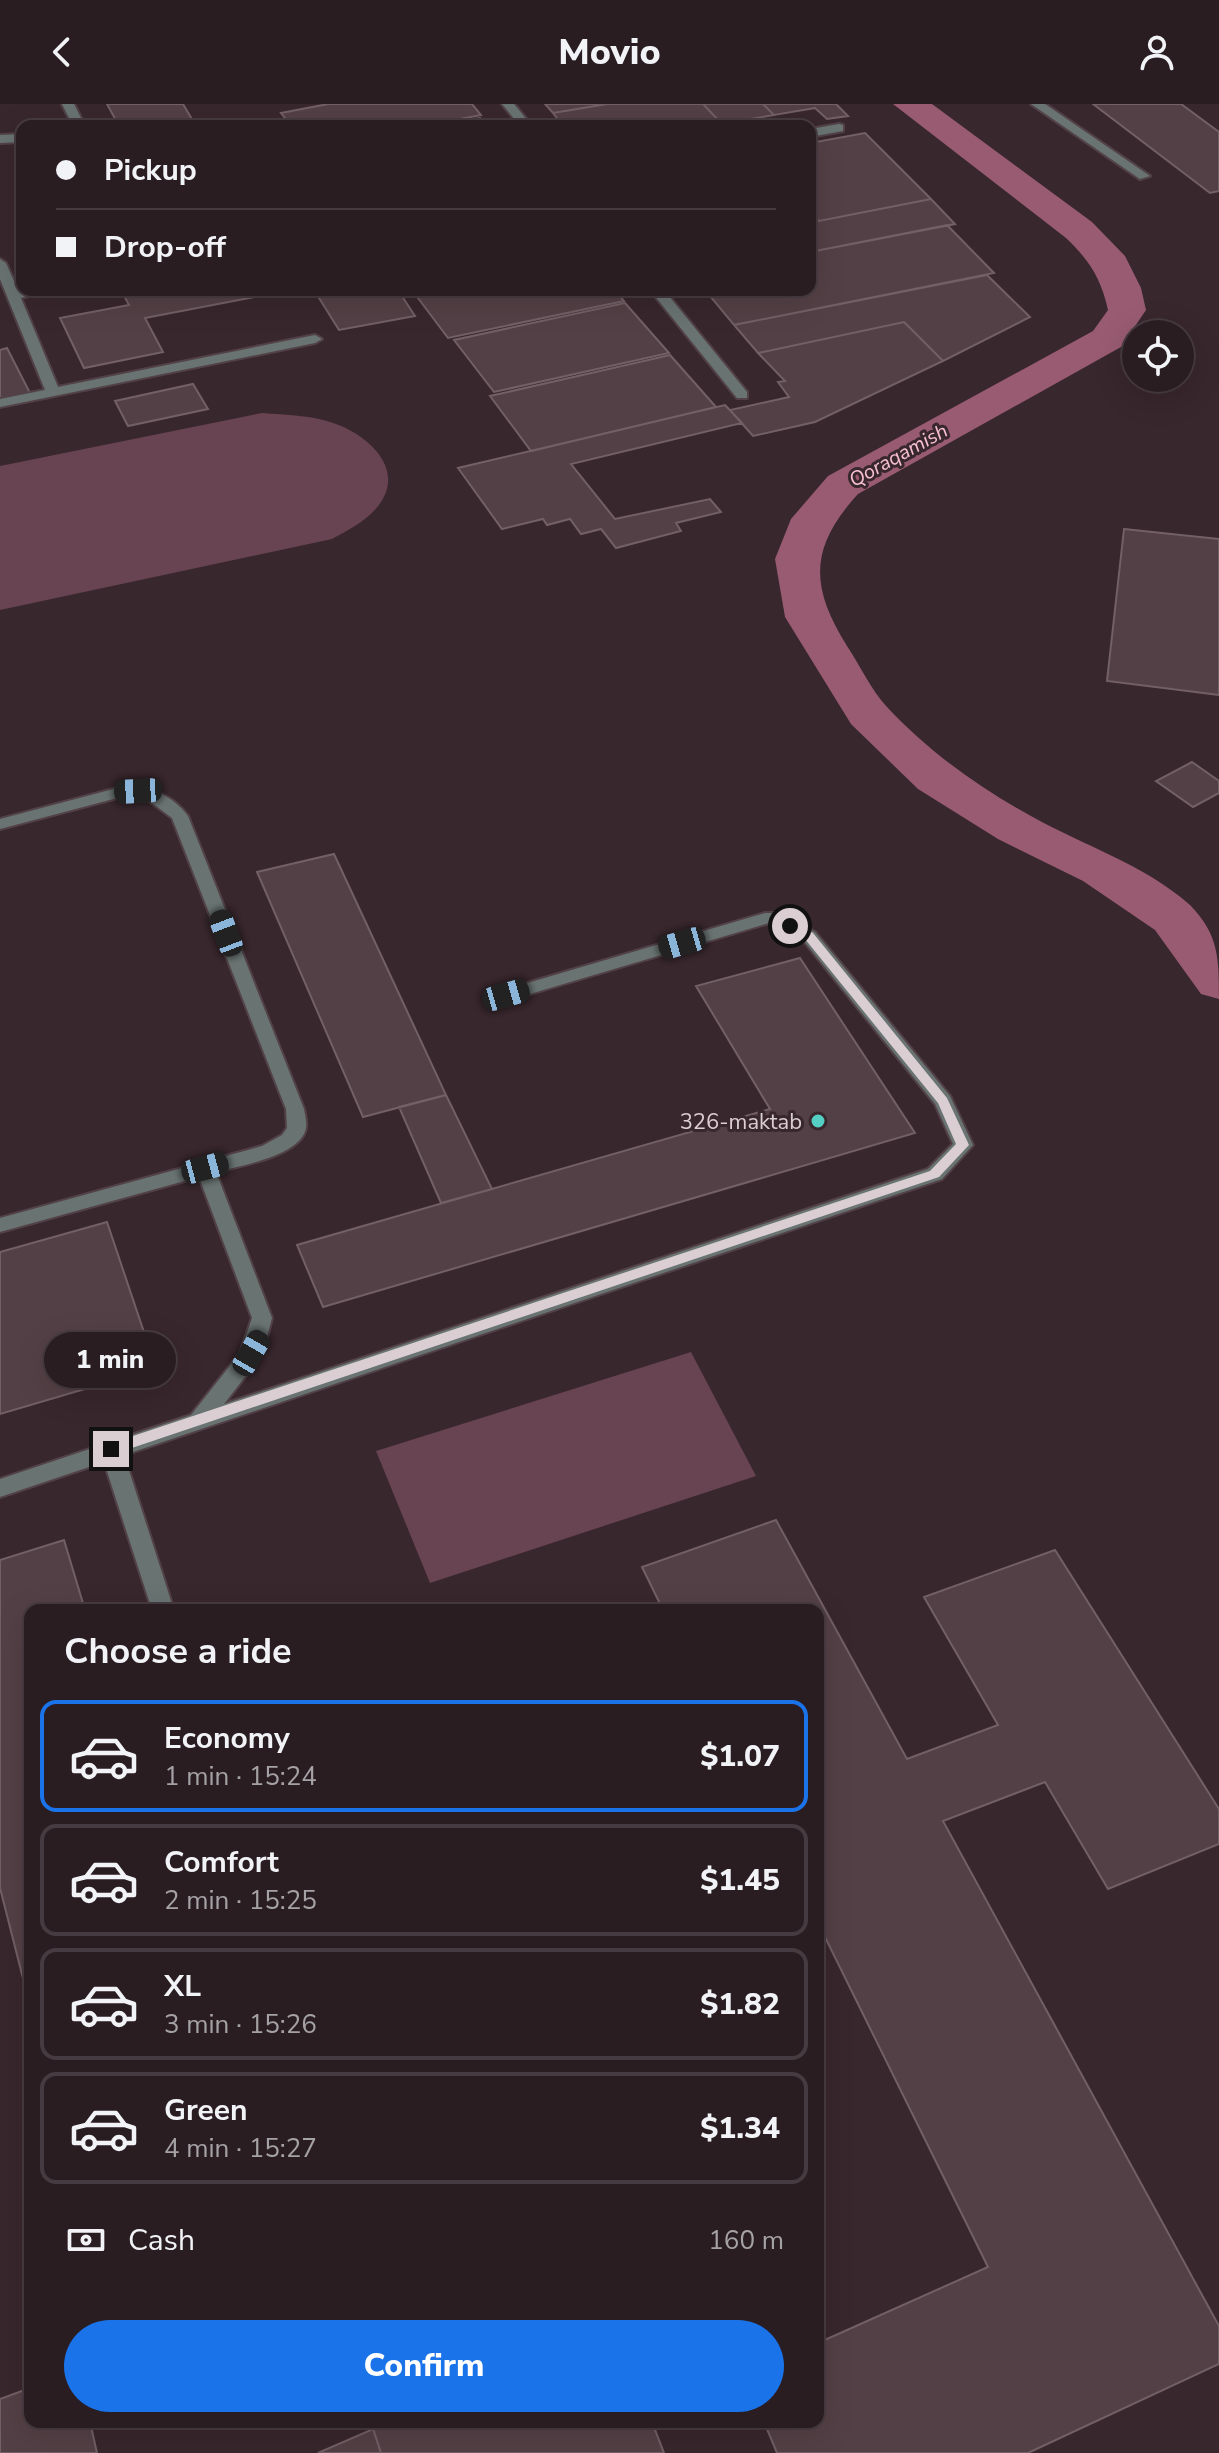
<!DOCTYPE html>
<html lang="en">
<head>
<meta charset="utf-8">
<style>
  body { margin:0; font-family:"Nunito Sans",sans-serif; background:#362a2f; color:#f1f3f6; height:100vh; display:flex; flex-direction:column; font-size:30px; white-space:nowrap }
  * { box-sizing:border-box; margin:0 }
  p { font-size:26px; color:#a5a2a5 }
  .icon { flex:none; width:44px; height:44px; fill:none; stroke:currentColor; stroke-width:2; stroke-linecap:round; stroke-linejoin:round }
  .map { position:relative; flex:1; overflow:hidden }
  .sheet { position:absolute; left:24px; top:1500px; width:800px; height:824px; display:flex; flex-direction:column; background:#2a1d22; border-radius:16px; box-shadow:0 8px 32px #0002,0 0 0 2px #463b40 }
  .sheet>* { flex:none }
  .banner { position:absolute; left:16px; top:16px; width:800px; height:176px; border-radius:16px; box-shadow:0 8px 32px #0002,0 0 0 2px #463b40; display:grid; align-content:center; height:176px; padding:0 40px; background:#2a1d22 }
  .controls { position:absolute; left:1122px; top:216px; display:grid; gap:16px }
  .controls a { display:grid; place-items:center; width:72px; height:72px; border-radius:50%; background:#2a1d22; box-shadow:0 8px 32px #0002,0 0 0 2px #463b40; font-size:40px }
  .end { position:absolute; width:36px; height:36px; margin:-18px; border:10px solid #daced2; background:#111; box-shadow:0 0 0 4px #111 }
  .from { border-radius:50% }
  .bubble { position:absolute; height:56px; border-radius:28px; background:#2a1d22; box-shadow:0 8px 32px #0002,0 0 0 2px #463b40; font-size:26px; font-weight:800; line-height:56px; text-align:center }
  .car { position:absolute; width:24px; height:48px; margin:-24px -12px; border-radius:10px; box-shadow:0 0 6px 2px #0007; background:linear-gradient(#222 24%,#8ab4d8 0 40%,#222 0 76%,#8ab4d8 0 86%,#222 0) }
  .banner b { display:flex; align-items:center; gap:28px; height:76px; font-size:30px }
  .banner b+b { border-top:2px solid #463b40 }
  .banner i { width:20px; height:20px; background:#f1f3f6 }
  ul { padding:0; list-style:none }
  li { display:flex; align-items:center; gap:24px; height:112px; margin:0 16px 12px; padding:0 24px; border:4px solid #463b40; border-radius:16px }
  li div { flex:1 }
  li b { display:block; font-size:30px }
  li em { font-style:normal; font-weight:800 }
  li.active { border-color:#1a73e8 }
  li>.icon { width:72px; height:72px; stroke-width:1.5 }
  h2 { padding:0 40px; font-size:36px; line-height:96px }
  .pay { display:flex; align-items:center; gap:20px; height:88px; padding:0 40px; font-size:30px }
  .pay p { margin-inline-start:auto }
  .cta { display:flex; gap:16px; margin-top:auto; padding:16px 40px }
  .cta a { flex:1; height:92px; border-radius:48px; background:#1a73e8; color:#fff; font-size:32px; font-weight:800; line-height:92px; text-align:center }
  header { display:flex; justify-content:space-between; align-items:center; height:104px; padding:0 40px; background:#2a1d22; font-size:36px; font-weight:800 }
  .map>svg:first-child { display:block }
</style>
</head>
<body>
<header><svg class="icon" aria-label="back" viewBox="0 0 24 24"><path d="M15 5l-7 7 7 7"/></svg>Movio<svg class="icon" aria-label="person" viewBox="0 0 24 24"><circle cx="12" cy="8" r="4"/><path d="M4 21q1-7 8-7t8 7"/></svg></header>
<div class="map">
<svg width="1219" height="2349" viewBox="0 0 1219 2349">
  <rect width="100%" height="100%" fill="#38272d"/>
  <path fill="#684351" d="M262,309C287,311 312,311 336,320C367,331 404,363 381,398C369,416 350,425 332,435L0,506V362Z
    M691,1248L756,1372L430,1479L376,1347Z"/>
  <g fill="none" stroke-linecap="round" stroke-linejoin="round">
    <path fill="#985b72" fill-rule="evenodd" d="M893,0H932L1092,118L1125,152L1141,184L1146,206L1121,243L858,390C810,443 809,481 847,542C860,561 871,586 887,603C928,647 978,683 1031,712C1084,742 1144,760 1190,801C1219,831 1219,854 1219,895L1201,890L1155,826L1083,777L998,735L918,685L851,620L785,513L775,455L791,415L828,372L1093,227L1108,206C1101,174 1089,156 1066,134Z"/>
  </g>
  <path fill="#534046" stroke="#735f66" stroke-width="2" d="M107,0H183L196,22H119Z
    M328,0H472L481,11L423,22H291L281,9Z
    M545,0H607L553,9Z
    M607,0H703L722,20L563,22L553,9Z
    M703,0H763L774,11L722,20Z
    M763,0H836L848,12L827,15L815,4L774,11Z
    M1093,0H1181L1219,28V87L1210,89Z
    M480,14L487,22H434Z
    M865,29L931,95L819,117L810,107V39Z
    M931,95L955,120L810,148V107L819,117Z
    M947,121L994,169L734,221L705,186H810V148Z
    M987,171L1030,213L943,257L904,218L758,249L734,221Z
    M121,186H291L145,214L163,248L84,264L60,214L129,201Z
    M314,186H398L415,212L339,226Z
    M412,186H615L624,197L448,234Z
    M625,199L669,249L494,288L454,236Z
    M904,218L943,257L815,318L753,332L730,306L789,293L778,278L785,277L758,249Z
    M7,244L30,289L0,295V246Z
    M670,251L716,303L531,347L490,292Z
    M193,280L208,305L128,322L115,297Z
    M725,301L742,319L571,360L615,415L710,395L721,408L676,419L681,427L616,444L601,425L581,430L570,415L547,421L543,415L502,425L458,364Z
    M1124,425L1219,435V591L1107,577Z
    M1192,658L1219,677V689L1193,703L1156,677Z
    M334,750L446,991L363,1013L257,768Z
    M800,854L915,1029L323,1203L297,1141L770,1005L696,882Z
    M446,991L492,1085L441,1099L399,1003Z
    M107,1118L156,1264L0,1310V1148Z
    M776,1416L907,1655L998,1621L924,1493L1055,1446L1219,1705V1740L1108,1785L1045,1678L943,1717L1219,2222V2260L1028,2349H777L764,2318H818V2239L988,2163L818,1819V1506H663L642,1463Z
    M64,1436L85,1506H30V1902L0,1784V1456Z
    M30,2284V2318H90L97,2349H0V2295Z
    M371,2318H652L664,2349H381Z
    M373,2325L381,2349H318Z"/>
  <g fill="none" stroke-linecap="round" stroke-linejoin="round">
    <defs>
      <path id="minor" d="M62,0H74L85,22H73Z
        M502,0H514L532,22H520Z
        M1031,0H1045L1150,72L1140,75Z
        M839,20L843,21V27L810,33V25Z
        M22,30V38L0,39V31Z
        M0,155L6,159L18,186H50L21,194L58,283L315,231L322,235L315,239L0,303V295L45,286L0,175Z
        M650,186H664L747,288V294H737Z
        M121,683C148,682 172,690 188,712L304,1005C305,1010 307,1019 306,1024C301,1052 239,1062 216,1068L272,1214L265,1241L255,1260L224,1300L928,1065L953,1040L935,1000L803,836L769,819L506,897L497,891L500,887L765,809H777L815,828L950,992L973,1041L942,1075L124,1351L174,1506H152L104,1358L0,1393V1375L191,1311L240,1249L252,1214L199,1073L0,1128V1114L262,1042L282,1031L287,1024L286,1005L172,714L148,696L121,693L0,725V715Z"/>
    </defs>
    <use href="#minor" stroke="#524247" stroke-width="4"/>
    <use href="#minor" fill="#697372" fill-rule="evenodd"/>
  </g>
  <path fill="#daced2" d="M790,818L813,829L947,994L969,1041L939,1073L111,1351L106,1349V1341L930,1067L956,1040L938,999L805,835L786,825L784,822Z"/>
  <circle fill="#55cec4" stroke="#38272d" stroke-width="3" cx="818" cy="1017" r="8"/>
  <g text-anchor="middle" stroke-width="6" stroke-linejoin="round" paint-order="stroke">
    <g font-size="20" font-style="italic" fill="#f8c0d3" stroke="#38272d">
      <text transform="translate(898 351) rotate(-29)" y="7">Qoraqamish</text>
    </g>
    <g font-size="22" fill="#daced2" stroke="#38272d" text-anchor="end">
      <text x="802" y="1025">326-maktab</text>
    </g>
  </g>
</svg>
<div class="controls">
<a><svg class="icon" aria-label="locate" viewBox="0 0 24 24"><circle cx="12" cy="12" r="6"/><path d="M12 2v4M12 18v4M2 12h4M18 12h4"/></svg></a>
</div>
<i class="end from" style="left:790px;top:822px"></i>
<i class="end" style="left:111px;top:1345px"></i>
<div class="bubble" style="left:44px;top:1228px;width:132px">1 min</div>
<i class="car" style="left:138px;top:687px;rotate:267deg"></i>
<i class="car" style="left:226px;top:829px;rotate:339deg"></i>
<i class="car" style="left:682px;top:839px;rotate:254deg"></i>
<i class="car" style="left:506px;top:891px;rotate:74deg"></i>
<i class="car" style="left:205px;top:1064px;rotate:75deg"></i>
<i class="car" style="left:251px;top:1249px;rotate:30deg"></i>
<div class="banner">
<b><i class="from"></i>Pickup</b>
<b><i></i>Drop-off</b>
</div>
<section class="sheet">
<h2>Choose a ride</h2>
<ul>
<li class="active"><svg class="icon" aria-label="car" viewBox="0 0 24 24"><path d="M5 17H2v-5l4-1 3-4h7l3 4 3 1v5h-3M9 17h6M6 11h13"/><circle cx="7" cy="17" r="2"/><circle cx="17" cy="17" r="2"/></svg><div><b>Economy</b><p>1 min · 15:24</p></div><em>$1.07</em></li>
<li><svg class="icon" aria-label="car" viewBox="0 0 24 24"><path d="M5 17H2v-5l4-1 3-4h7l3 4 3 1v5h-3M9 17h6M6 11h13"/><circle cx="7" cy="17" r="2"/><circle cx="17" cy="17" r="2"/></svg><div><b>Comfort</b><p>2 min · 15:25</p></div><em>$1.45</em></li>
<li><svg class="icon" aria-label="car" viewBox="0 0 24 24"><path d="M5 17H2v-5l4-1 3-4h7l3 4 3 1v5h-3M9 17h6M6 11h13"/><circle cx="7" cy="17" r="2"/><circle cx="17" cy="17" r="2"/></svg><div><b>XL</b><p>3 min · 15:26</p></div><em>$1.82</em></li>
<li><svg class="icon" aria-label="car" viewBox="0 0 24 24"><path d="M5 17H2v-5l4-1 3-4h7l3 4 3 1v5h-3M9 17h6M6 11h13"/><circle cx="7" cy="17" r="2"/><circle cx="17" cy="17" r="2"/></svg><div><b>Green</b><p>4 min · 15:27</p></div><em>$1.34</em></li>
</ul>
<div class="pay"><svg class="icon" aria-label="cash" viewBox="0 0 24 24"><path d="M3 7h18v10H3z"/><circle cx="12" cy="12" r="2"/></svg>Cash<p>160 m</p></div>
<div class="cta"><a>Confirm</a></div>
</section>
</div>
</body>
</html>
